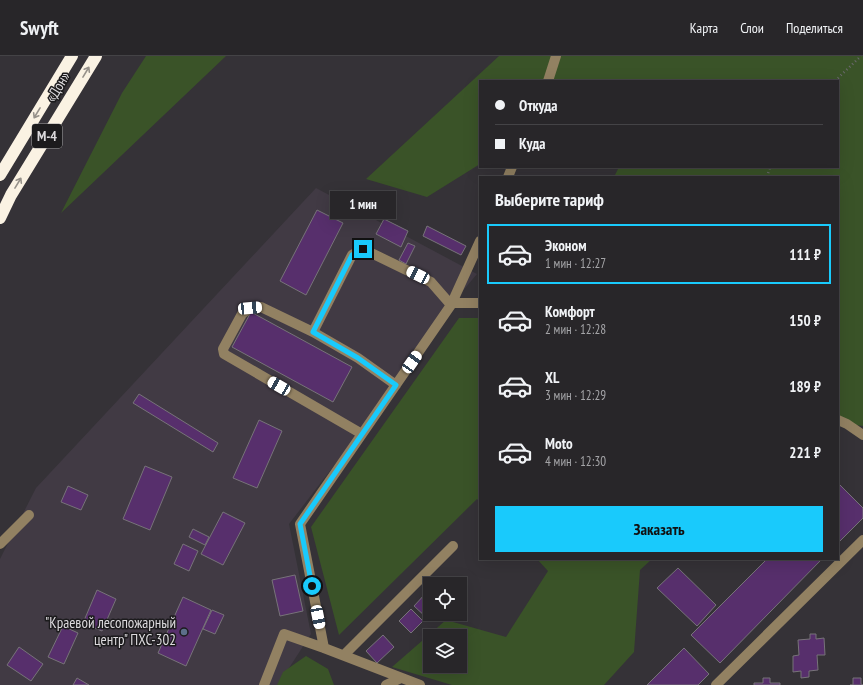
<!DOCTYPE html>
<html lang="ru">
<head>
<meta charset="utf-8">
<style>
  body { margin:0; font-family:"PT Sans Narrow",sans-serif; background:#302e31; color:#f1f3f6; height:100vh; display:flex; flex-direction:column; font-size:15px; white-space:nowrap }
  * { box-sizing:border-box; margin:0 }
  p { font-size:13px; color:#a5a5a8 }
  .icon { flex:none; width:22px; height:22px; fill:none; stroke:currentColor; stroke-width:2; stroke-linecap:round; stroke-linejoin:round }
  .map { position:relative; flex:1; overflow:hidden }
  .panel { position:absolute; left:479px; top:120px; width:360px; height:384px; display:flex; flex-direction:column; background:#282629; border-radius:0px; box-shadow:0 4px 16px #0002,0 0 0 1px #444346 }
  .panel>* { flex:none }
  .banner { position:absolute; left:479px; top:24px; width:360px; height:88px; border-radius:0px; box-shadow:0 4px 16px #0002,0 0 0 1px #444346; display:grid; align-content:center; height:88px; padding:0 16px; background:#282629 }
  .tools { position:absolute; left:423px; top:521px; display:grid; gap:8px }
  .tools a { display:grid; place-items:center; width:44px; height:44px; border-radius:0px; background:#282629; box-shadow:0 4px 16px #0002,0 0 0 1px #444346; font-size:20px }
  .end { position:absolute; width:18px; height:18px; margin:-9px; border:5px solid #19cafc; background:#111; box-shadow:0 0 0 2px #111 }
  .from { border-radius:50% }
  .bubble { position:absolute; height:28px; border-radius:0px; background:#282629; box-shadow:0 4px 16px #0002,0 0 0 1px #444346; font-size:13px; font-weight:700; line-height:28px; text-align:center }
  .car { position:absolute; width:12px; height:24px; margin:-12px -6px; border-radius:5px; box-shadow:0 0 3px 1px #0007; background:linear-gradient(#fff 24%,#345 0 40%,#fff 0 76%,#345 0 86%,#fff 0) }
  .banner b { display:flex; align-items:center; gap:14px; height:38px; font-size:15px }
  .banner b+b { border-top:1px solid #444346 }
  .banner i { width:10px; height:10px; background:#f1f3f6 }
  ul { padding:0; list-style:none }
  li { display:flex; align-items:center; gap:12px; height:60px; margin:0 8px 6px; padding:0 8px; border:2px solid transparent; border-radius:0px }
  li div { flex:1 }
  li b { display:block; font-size:15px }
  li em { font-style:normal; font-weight:700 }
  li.active { border-color:#19cafc }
  li>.icon { width:36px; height:36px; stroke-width:1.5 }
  h2 { padding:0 16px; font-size:18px; line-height:48px }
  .action { display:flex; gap:8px; margin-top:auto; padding:8px 16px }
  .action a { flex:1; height:46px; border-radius:0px; background:#19cafc; color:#111; font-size:16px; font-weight:700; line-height:46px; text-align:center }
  header { display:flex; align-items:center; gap:24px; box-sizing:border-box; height:56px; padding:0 20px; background:#282629; border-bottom:1px solid #444346 }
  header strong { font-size:19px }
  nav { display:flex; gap:22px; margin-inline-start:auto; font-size:14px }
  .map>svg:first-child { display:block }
</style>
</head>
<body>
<header>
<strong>Swyft</strong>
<nav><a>Карта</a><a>Слои</a><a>Поделиться</a></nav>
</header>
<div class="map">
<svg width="863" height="629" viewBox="0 0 863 629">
  <rect width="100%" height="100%" fill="#353237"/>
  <path fill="#413a44" d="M316,132L477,218L451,249L396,329L289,468L311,578L278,629H0V503L36,432Z"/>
  <path fill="#3a5328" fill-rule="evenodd" d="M146,0H226L61,157L122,37Z
    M499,0H863V370L847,368L838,364V121H614L619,111H838V25H480V108L427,141L366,123Z
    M459,262H480V446L477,443L339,579L311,471Z
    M537,503H652L640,514L634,596L604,629H452L392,611L446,564L506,581L548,515ZM430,580H460V610H430Z
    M306,600L328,613L334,629H277L283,616Z"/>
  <path fill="#572f6c" stroke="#777379" d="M317,154L343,167L306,239L280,225Z
    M384,163L408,175L401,191L376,178Z
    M427,170L466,190L461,199L423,180Z
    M408,187L415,190L406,208L399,204Z
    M251,256L352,311L333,346L232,291Z
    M139,338L218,387L213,396L133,347Z
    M259,364L282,375L257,432L233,422Z
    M145,410L172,421L150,474L123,463Z
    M840,429L863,452V462L838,487V431Z
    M68,430L88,439L81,454L61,446Z
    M223,456L245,467L223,509L201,498Z
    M193,473L209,481L205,489L189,481Z
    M183,488L198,495L189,515L174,508Z
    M767,503H822L720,607L691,579Z
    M678,512L716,549L697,570L657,532Z
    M295,519L303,555L280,560L272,524Z
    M97,534L116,543L102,575L83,567Z
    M426,537L430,541V558H431L427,562L414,550Z
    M183,541L211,554L186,610L158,597Z
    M411,553L423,565L411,577L399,565Z
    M212,554L224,559L215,578L203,573Z
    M63,570L78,577L64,608L48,601Z
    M810,578H816V583L824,582L825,599H817L818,614L809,615V621L801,622V615L793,616V600L799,599L798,584L810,583Z
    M383,579L394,591L377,607L366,595Z
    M19,591L43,608L31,625L7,609Z
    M684,592L709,618L698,629H647Z
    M77,622L89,629H73Z
    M763,622H770V627H780V629H754V627H763Z
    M853,622H861V628L863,629H850H853Z"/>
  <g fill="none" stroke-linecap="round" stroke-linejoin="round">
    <path stroke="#6b696d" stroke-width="2.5" stroke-dasharray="1 3" stroke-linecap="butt" d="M835,25L861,0
      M767,121L770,111"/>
    <path stroke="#928162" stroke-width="10" d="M548,25L556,0
      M508,121L512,111
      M453,247H480
      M313,276L261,251L250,252L242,258L223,293L224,298L362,378
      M396,329L358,302L313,276L352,199L363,193L431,226L451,249
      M838,364L847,368L863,379
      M0,488L29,459
      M324,592L300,468L451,249L480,185
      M344,599L453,490
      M264,629L284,578L324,592L420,629
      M386,629L401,622
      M716,629L863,484"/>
    <path stroke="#faf2e3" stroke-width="12" d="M0,119L72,0
      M0,162L11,139L96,0"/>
  </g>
  <defs><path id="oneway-shaft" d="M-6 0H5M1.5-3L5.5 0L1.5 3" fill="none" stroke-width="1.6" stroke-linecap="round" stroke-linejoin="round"/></defs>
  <g stroke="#96918a">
    <use href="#oneway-shaft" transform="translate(86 16) rotate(-59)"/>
    <use href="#oneway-shaft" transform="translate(37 57) rotate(121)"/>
    <use href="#oneway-shaft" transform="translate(18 127) rotate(-59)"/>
  </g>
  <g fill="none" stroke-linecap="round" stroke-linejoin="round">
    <path stroke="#19cafc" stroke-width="5" d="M312,530L300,468L396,329L358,302L313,276L352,199L363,193"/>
  </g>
  <circle fill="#5c6f8a" stroke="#1c1b1d" stroke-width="1.5" cx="184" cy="576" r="4"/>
  <g text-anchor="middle" stroke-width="3" stroke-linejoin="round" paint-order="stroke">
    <rect fill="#1c1b1d" stroke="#a2a1a3" stroke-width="1" x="32" y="68" width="30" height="24" rx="3"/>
    <g font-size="14" font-weight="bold" fill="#dcdadd">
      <text x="47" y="85">М-4</text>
    </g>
    <g font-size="15" fill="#dcdadd" stroke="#1c1b1d">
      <text transform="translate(58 31) rotate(-59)" y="5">«Дон»</text>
    </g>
    <g font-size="15" fill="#dcdadd" stroke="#1c1b1d" text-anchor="end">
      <text x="176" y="572">"Краевой лесопожарный<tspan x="176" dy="17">центр" ПХС-302</tspan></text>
    </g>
  </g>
</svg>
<div class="tools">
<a><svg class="icon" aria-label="locate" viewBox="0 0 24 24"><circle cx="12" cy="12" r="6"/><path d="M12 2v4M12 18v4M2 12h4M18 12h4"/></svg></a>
<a><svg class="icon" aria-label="layers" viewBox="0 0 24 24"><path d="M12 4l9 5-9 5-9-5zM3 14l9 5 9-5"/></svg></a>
</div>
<i class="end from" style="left:312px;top:530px"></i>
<i class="end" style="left:363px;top:193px"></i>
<div class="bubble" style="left:330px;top:135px;width:66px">1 мин</div>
<i class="car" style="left:418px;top:219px;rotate:296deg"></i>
<i class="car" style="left:250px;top:252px;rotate:85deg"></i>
<i class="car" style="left:412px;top:306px;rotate:35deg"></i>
<i class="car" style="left:279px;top:330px;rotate:300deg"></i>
<i class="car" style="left:318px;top:561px;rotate:169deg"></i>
<div class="banner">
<b><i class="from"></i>Откуда</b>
<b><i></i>Куда</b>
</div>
<section class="panel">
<h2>Выберите тариф</h2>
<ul>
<li class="active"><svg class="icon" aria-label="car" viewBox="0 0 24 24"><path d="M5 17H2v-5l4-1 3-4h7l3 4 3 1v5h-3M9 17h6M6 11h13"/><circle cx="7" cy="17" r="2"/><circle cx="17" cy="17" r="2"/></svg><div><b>Эконом</b><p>1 мин · 12:27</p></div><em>111 ₽</em></li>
<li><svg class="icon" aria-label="car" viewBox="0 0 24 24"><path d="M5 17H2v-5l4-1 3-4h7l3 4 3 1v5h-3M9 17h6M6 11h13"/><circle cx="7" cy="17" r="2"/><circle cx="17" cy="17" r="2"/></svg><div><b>Комфорт</b><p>2 мин · 12:28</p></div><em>150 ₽</em></li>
<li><svg class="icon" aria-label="car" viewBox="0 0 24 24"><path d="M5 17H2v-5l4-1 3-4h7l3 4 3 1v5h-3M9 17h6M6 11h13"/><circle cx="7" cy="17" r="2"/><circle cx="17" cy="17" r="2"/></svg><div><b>XL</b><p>3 мин · 12:29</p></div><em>189 ₽</em></li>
<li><svg class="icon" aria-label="car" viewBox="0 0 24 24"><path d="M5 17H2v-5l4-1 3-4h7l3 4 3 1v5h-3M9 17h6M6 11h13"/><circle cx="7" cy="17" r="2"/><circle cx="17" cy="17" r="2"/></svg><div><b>Moto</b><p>4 мин · 12:30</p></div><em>221 ₽</em></li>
</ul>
<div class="action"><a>Заказать</a></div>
</section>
</div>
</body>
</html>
